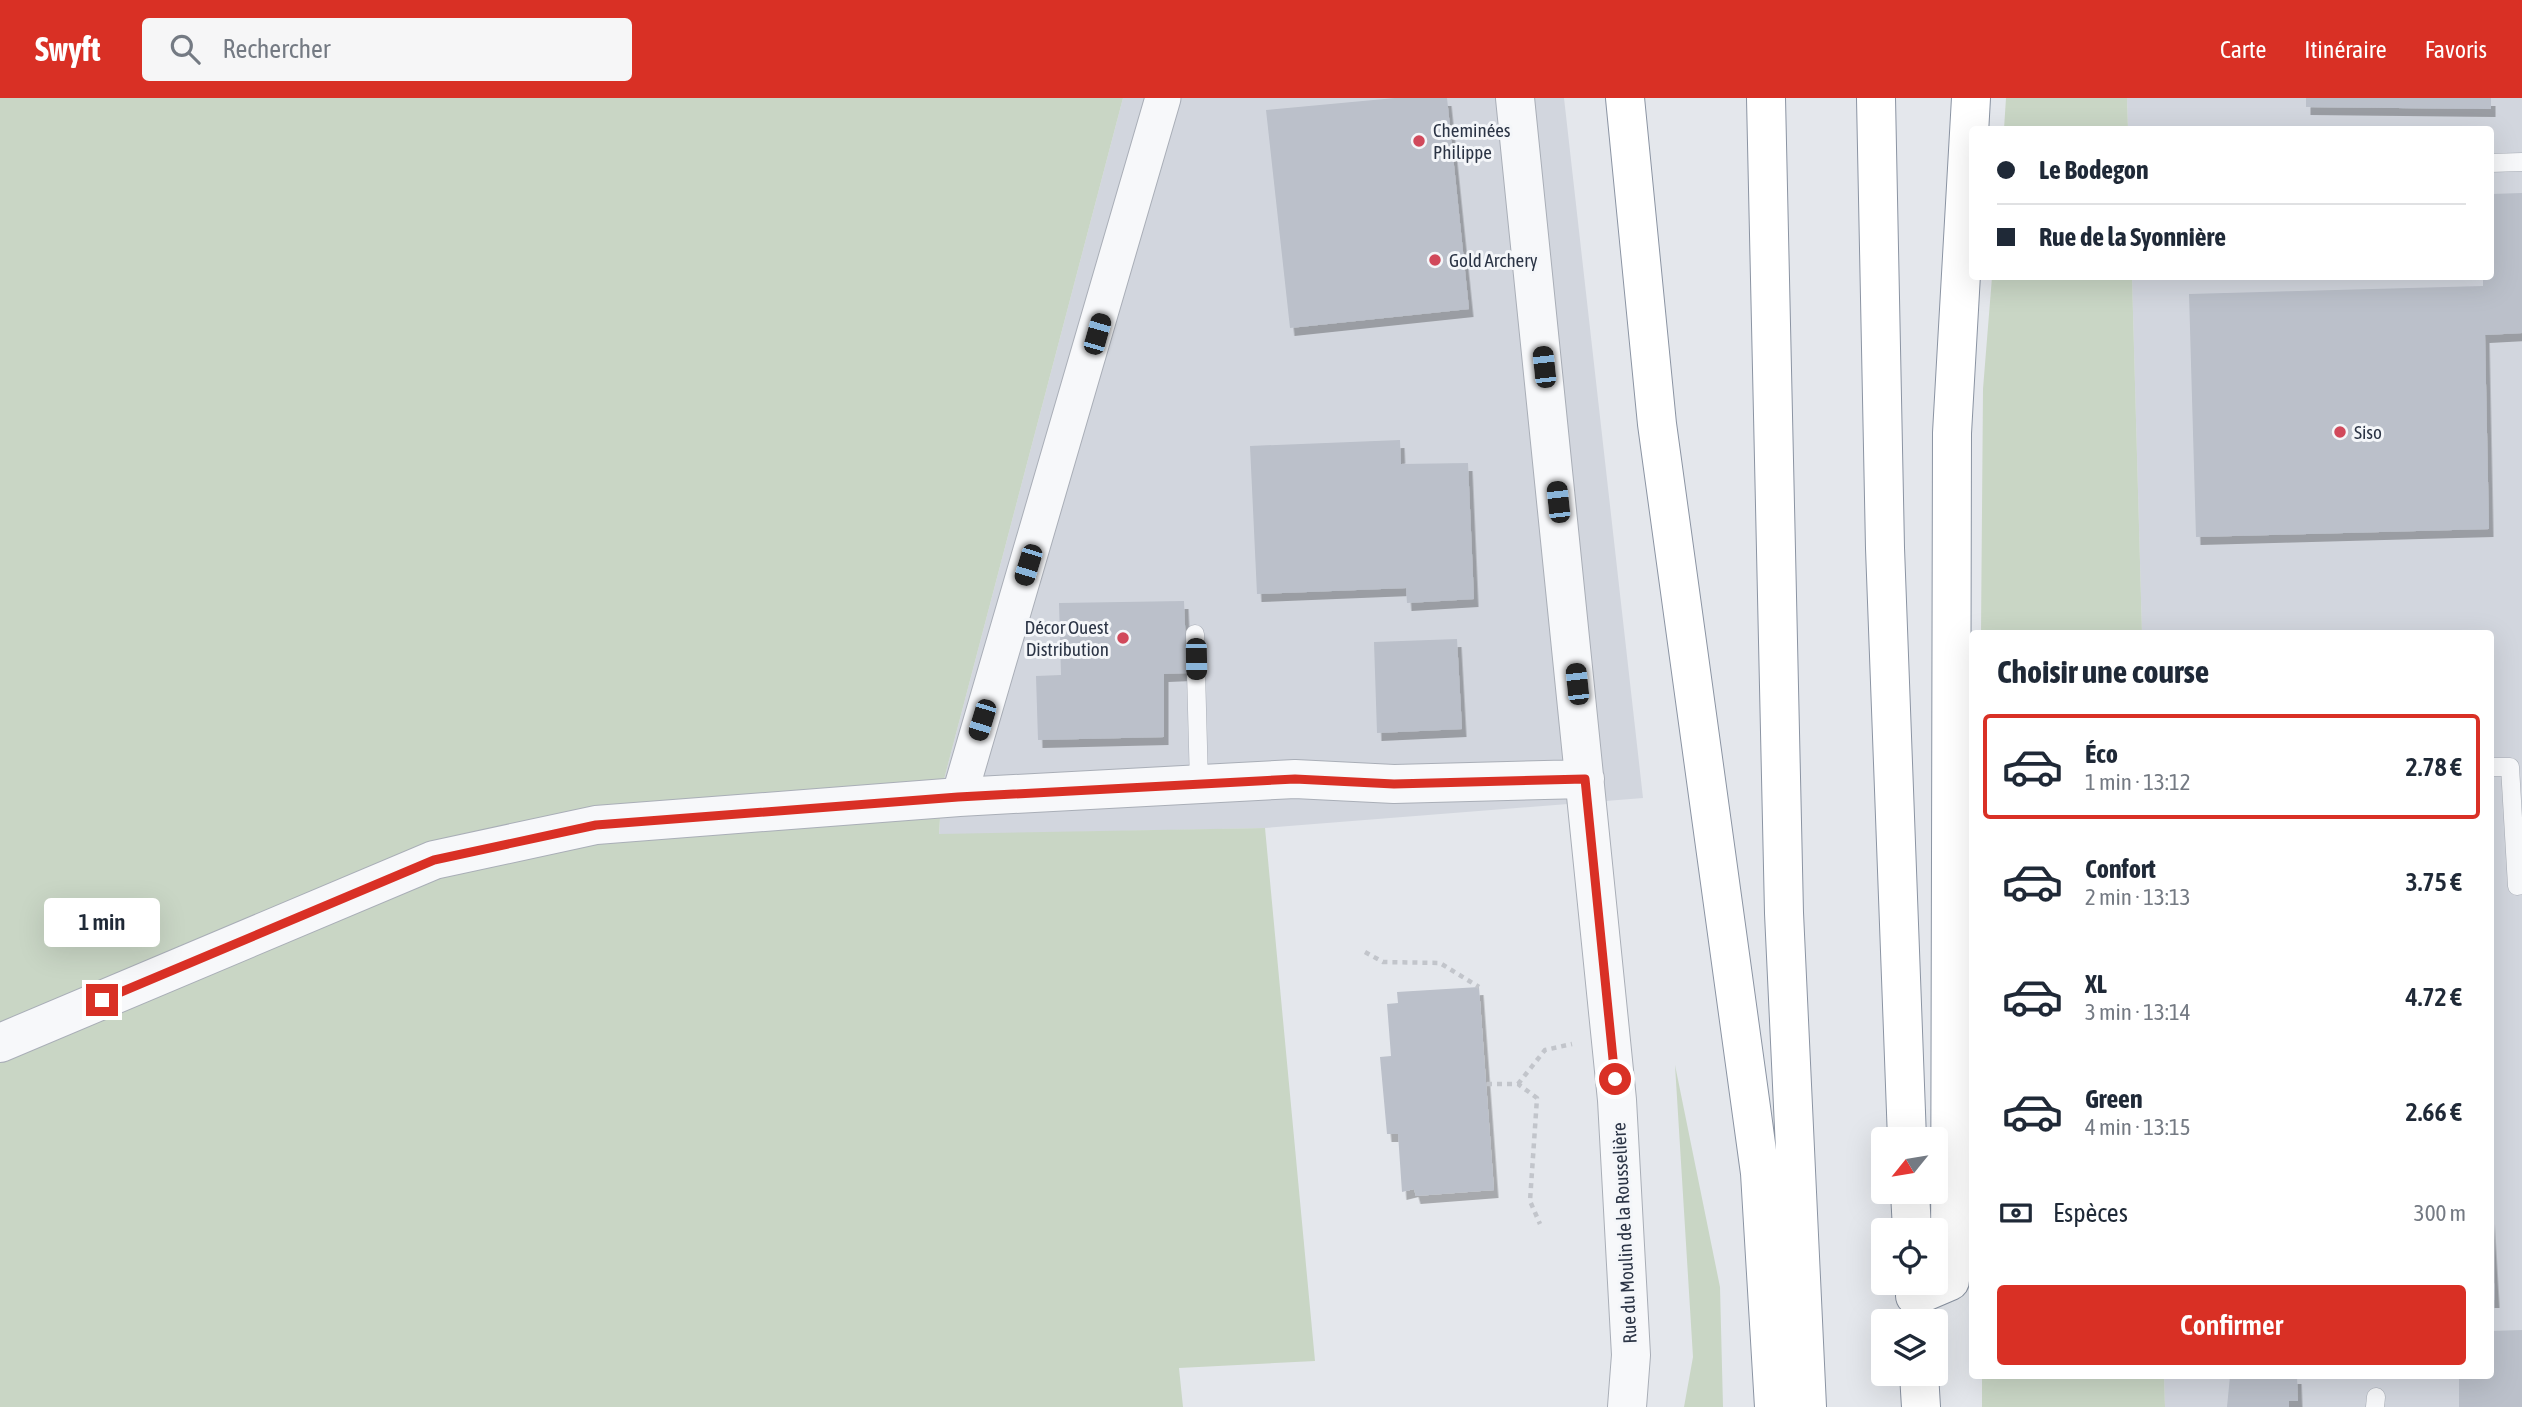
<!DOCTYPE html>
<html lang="fr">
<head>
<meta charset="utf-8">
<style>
  body { margin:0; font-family:"Asap Condensed",sans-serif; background:#f6f6f7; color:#1f2937; height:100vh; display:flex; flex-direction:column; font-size:26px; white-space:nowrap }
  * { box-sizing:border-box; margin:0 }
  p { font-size:23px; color:#747a83 }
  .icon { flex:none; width:38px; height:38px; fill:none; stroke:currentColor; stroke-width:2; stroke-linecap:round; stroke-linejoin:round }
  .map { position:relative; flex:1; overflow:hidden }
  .side { position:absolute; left:1969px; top:532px; width:525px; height:749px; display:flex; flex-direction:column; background:#fff; border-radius:7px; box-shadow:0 7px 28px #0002 }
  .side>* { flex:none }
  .banner { position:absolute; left:1969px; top:28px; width:525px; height:154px; border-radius:7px; box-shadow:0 7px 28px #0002; display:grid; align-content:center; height:154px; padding:0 28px; background:#fff }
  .needle { width:46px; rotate:240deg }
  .buttons { position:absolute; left:1871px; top:1029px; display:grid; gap:14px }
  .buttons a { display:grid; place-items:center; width:77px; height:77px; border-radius:7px; background:#fff; box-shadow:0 7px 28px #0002; font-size:35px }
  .end { position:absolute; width:32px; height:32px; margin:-16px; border:9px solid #d93025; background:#fff; box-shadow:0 0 0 4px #fff }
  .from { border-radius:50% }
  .bubble { position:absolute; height:49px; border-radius:7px; background:#fff; box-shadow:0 7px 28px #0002; font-size:23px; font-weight:600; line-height:49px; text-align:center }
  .car { position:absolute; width:21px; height:42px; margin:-21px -10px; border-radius:9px; box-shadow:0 0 5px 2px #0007; background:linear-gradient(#222 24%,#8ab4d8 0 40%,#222 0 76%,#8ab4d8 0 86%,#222 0) }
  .banner b { display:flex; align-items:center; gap:24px; height:66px; font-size:26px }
  .banner b+b { border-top:2px solid #e0e1e3 }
  .banner i { width:18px; height:18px; background:#1f2937 }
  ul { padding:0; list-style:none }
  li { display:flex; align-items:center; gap:21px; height:105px; margin:0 14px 10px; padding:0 14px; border:4px solid transparent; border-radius:7px }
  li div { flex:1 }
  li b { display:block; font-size:26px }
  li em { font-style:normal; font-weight:600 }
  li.on { border-color:#d93025 }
  li>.icon { width:63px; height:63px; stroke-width:1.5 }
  h2 { padding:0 28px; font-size:32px; line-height:84px }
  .pay { display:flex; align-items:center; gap:18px; height:77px; padding:0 28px; font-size:26px }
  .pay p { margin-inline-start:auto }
  .button { display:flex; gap:14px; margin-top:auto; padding:14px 28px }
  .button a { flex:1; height:80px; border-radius:7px; background:#d93025; color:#fff; font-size:28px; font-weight:600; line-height:80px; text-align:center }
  header { display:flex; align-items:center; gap:42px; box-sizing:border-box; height:98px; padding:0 35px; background:#d93025; color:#fff }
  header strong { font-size:33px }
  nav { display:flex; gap:38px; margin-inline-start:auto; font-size:24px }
  .search { width:490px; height:63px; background:#f6f6f7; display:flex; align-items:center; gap:18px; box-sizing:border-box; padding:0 24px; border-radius:7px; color:#747a83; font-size:26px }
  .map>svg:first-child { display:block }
</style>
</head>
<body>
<header>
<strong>Swyft</strong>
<div class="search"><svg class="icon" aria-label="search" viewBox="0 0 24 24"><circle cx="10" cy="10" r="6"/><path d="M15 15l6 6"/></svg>Rechercher</div>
<nav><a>Carte</a><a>Itinéraire</a><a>Favoris</a></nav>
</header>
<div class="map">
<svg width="2522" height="1309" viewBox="0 0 2522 1309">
  <defs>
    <filter id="shadow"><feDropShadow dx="4.5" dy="8" stdDeviation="0" flood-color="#0004"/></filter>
  </defs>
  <rect width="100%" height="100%" fill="#e4e7ec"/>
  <path fill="#d2d6de" d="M1123,0H1564L1643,700L1265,730L939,737L942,689Z
    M2127,0H2522V1309H2165L2164,1278H2490V536L2142,535L2132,179L2490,178V32L2128,31Z"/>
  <path fill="#c9d6c5" d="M0,0H1123L942,689L939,736L1265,730L1315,1263L1179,1270L1183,1309H0Z
    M2006,0H2127L2128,31H2004Z
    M1992,179H2132L2142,535H1981L1983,291Z
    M1675,967L1720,1189L1723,1309H1684L1693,1259Z
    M1982,1278H2164L2165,1309H1982Z"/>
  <path fill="#bbc0ca" filter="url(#shadow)" d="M1395,0H1447L1469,211L1290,230L1266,12Z
    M2306,0H2491V11L2306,9Z
    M2522,95V235L2485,237L2489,431L2196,439L2189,196L2483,188V178H2490V96Z
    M1400,342L1401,366L1468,365L1474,501L1407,505L1406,490L1257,496L1250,348Z
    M1184,503L1187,575L1164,576V639L1038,642L1036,578L1061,577L1059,505Z
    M1457,541L1462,631L1377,635L1374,544Z
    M1479,889L1494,1092L1416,1098L1414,1091L1402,1094L1398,1036H1387L1380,959L1391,958L1387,906L1398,905L1397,894Z
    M2490,1118L2495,1202H2490Z
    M2522,1232V1309H2459V1278H2490V1233Z
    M2230,1278H2297L2298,1303H2289V1309H2227Z"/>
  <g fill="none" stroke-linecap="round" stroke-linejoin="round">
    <defs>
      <path id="service" d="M2490,65L2522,64
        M1195,536L1199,686
        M2490,669H2510L2517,788L2522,787
        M2375,1309L2376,1299"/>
      <path id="minor" d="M959,699L1163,0"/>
      <path id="tertiary" d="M1515,0L1617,1002L1631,1257L1627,1309
        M0,945L434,762L596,727L959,699L1295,681L1394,686L1585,681"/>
      <path id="trunk" d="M1625,0L1657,326L1760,1075L1774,1309
        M1766,0L1784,815L1807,1309
        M1876,0L1885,450L1907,1041
        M1910,1094L1912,1132
        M1915,1198L1950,1183L1952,335L1971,0
        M1919,1276L1921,1309"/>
    </defs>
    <use href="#service" stroke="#a9aeb7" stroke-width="19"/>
    <use href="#minor" stroke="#a9aeb7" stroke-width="37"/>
    <use href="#tertiary" stroke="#a9aeb7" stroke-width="40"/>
    <use href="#trunk" stroke="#8b94a3" stroke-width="40"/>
    <path stroke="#c2c5cb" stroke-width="4.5" stroke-dasharray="5 5" stroke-linecap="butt" d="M1365,854L1383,864L1440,865L1479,889
      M1487,986H1518L1537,1000L1530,1103L1540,1126
      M1518,986L1545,952L1572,946"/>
    <use href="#service" stroke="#f7f8fa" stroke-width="18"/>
    <use href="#minor" stroke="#f7f8fa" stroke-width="35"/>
    <use href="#tertiary" stroke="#f7f8fa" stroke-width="38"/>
    <use href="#trunk" stroke="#fff" stroke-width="38"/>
  </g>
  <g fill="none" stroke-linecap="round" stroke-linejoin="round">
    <path stroke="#d93025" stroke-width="9" d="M102,902L434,762L596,727L958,699L1295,681L1394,686L1585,681L1615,981"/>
  </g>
  <g fill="#d1495b" stroke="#f4f6f9" stroke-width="2.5">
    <circle cx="1419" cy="43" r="7"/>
    <circle cx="1435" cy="162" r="7"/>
    <circle cx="2340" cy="334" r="7"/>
    <circle cx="1123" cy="540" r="7"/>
  </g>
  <g text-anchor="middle" stroke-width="6" stroke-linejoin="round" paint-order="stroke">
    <g font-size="19" fill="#2b3445" stroke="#f4f6f9" text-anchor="start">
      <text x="1433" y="39">Cheminées<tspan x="1433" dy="22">Philippe</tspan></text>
      <text x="1449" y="169">Gold Archery</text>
      <text x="2354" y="341">Siso</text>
      <text x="1109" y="536" text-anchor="end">Décor Ouest<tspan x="1109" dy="22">Distribution</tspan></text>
    </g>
    <g font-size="19" fill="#2b3445" stroke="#f4f6f9">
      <text transform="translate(1624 1135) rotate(-93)" y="7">Rue du Moulin de la Rousselière</text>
    </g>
  </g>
</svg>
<div class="buttons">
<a><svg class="needle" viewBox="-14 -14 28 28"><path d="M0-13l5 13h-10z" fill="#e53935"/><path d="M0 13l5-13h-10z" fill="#747a83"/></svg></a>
<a><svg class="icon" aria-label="locate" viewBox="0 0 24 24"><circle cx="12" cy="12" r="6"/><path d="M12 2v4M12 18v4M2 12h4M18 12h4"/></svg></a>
<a><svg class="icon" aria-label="layers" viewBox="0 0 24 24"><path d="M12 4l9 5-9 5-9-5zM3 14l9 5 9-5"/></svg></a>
</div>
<i class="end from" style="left:1615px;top:981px"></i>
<i class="end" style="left:102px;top:902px"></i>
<div class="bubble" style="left:44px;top:800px;width:116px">1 min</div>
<i class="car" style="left:1097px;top:236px;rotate:16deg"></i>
<i class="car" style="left:1544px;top:269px;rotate:354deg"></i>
<i class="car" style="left:1558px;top:404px;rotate:354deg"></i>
<i class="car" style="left:1028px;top:467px;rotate:197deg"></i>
<i class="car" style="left:1196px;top:561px;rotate:179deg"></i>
<i class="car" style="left:1577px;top:586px;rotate:354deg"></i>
<i class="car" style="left:982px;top:622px;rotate:197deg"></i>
<div class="banner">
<b><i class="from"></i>Le Bodegon</b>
<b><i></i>Rue de la Syonnière</b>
</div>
<section class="side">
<h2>Choisir une course</h2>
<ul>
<li class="on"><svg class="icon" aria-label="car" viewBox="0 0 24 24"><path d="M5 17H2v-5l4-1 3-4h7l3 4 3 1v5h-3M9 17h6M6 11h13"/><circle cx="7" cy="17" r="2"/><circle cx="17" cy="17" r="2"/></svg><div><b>Éco</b><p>1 min · 13:12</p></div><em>2.78 €</em></li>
<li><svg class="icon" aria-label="car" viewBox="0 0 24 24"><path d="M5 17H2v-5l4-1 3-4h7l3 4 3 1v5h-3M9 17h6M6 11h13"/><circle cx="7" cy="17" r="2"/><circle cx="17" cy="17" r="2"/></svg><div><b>Confort</b><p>2 min · 13:13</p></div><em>3.75 €</em></li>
<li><svg class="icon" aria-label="car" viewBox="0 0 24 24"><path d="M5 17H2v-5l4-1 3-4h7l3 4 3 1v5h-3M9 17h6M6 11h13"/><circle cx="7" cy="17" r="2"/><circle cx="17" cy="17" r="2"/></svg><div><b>XL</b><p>3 min · 13:14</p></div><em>4.72 €</em></li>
<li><svg class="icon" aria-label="car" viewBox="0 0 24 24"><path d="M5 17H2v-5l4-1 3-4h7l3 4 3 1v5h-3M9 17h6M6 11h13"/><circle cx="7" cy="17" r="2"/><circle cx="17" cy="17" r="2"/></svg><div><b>Green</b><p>4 min · 13:15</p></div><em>2.66 €</em></li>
</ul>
<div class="pay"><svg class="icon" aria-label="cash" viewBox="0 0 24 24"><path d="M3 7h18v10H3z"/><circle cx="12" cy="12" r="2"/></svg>Espèces<p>300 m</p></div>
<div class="button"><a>Confirmer</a></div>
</section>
</div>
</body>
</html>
